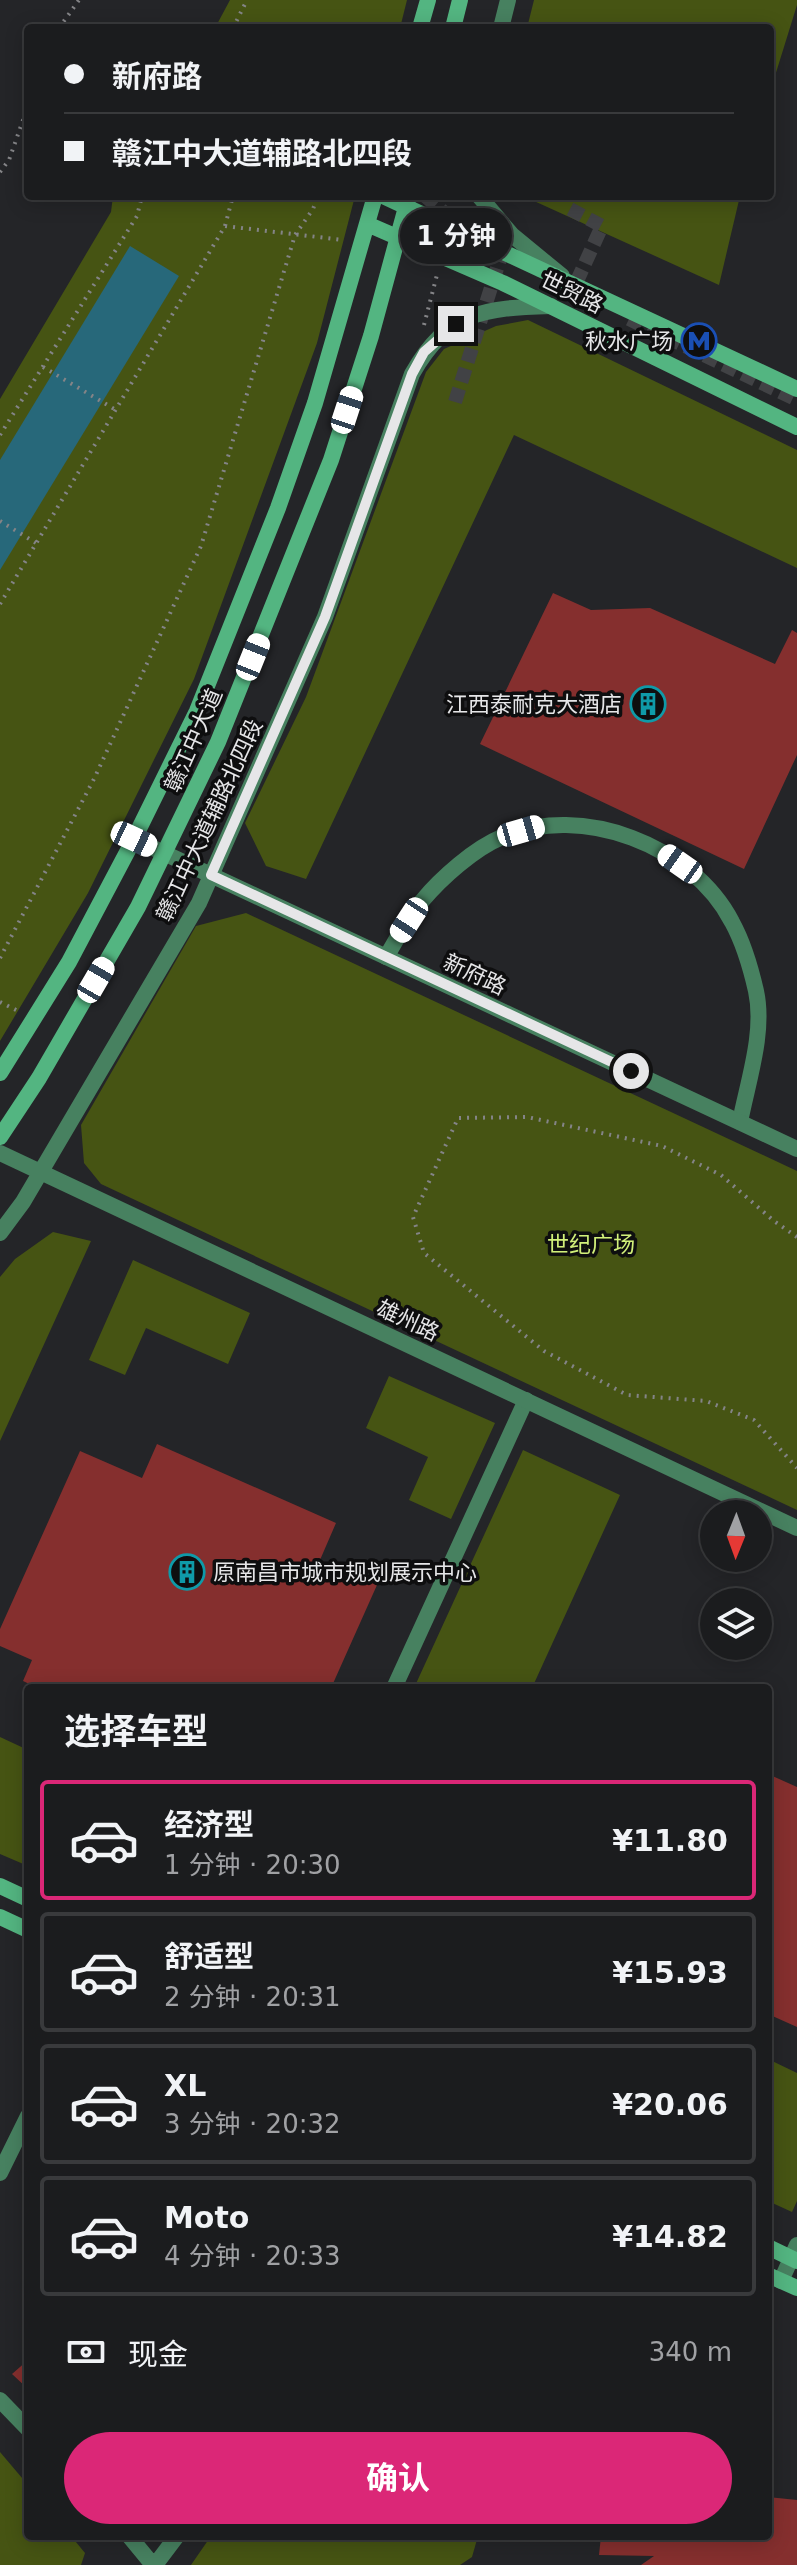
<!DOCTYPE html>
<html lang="zh">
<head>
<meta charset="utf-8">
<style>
  body { margin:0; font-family:"DejaVu Sans","Noto Sans SC",sans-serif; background:#242527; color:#f1f3f6; height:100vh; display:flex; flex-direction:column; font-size:30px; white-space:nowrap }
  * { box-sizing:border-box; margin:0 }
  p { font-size:26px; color:#a0a1a4 }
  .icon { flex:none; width:44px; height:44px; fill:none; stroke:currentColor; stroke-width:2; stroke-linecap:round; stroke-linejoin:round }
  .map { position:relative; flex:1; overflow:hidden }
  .drawer { position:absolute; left:24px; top:1684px; width:748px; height:856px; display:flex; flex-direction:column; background:#1b1c1e; border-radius:8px; box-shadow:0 4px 20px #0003,0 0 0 2px #393a3c }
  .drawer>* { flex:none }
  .top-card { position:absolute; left:24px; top:24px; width:750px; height:176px; border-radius:8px; box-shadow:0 4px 20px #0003,0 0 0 2px #393a3c; display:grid; align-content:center; height:176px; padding:0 40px; background:#1b1c1e }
  .needle { width:52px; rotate:181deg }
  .fabs { position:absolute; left:700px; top:1500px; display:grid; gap:16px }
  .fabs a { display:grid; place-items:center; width:72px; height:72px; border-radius:50%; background:#1b1c1e; box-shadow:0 4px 20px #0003,0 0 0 2px #393a3c; font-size:40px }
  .end { position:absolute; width:36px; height:36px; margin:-18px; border:10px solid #e6e6e8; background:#111; box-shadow:0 0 0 4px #111 }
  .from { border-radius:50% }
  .bubble { position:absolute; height:56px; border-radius:28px; background:#1b1c1e; box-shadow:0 4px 20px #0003,0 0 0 2px #393a3c; font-size:26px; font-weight:700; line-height:56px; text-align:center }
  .car { position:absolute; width:24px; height:48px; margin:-24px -12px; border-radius:10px; box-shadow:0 0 6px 2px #0007; background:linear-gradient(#fff 24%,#345 0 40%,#fff 0 76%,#345 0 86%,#fff 0) }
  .top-card b { display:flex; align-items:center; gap:28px; height:76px; font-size:30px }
  .top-card b+b { border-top:2px solid #393a3c }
  .top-card i { width:20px; height:20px; background:#f1f3f6 }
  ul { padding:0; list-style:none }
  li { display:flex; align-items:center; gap:24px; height:120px; margin:0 16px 12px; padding:0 24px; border:4px solid #393a3c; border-radius:8px }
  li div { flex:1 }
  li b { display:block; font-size:30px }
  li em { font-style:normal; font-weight:700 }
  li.active { border-color:#db2777 }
  li>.icon { width:72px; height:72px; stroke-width:1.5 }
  h2 { padding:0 40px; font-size:36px; line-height:96px }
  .pay { display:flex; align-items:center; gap:20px; height:88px; padding:0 40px; font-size:30px }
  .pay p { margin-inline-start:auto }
  .cta { display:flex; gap:16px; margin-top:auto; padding:16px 40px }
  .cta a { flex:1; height:92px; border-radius:48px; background:#db2777; color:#fff; font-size:32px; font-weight:700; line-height:92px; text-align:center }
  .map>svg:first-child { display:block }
</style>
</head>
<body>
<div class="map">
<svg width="797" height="2565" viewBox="0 0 797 2565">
  <rect width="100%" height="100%" fill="#242528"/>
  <path fill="#465413" d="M230,0H407L400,28H215Z
    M534,0H797V5L770,92V28H527Z
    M113,196H355L317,343L194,679L88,893L0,1041V399L111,212Z
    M523,196H740L719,285Z
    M528,320L797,450V568L514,435L306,879L266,866L245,823L306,697L426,372L444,349L496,326Z
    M246,913L797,1171V1510L101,1184L84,1163L81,1125L196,926Z
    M53,1232L91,1241L0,1441V1277L15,1259Z
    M133,1260L250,1313L228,1364L146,1328L125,1375L89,1360Z
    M389,1376L495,1423L451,1519L409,1500L428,1457L366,1428Z
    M523,1450L620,1495L532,1688H414Z
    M0,1737L28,1750V1866L0,1854Z
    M768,2059L797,2073V2201L792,2212L768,2201Z
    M0,2452L28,2485V2536H71L85,2553L81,2565H0Z
    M211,2536H478L472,2557L460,2565H191Z"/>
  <path fill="#27687a" d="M130,246L179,276L0,570V460Z"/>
  <path fill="#852f2e" d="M553,593L591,610L650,608L775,664L792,630L797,633V755L744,869L480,744Z
    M157,1444L336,1523L320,1560L377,1585L331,1688H38L23,1681L32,1660L0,1646V1629L80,1451L142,1478Z
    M768,1774L797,1787V2027L768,2014Z
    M28,2360V2389L12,2374Z
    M768,2497L797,2500V2565H641L654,2556L599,2555L601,2536H768Z"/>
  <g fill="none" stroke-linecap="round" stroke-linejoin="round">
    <path stroke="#414245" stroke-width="14" stroke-dasharray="14 7" stroke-linecap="butt" d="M425,196L467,232
      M570,209L602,226L572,292
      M629,319L797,400
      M455,402L500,259"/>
    <path stroke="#848487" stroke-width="4" stroke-dasharray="2 6" stroke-linecap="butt" d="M59,28L79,0
      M233,28L247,0
      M0,172L9,160L28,106
      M454,209L457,196
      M225,226L233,196
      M424,325L438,271
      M43,367L116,410
      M0,435L137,216L142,196
      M0,521L36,543
      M0,604L225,226L343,240
      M0,958L95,777L201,546L295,235L313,209L318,196
      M0,1002L18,1011
      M797,1237L774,1221L721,1175L662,1146L527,1117L458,1118L413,1217L424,1253L544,1351L627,1395L706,1401L754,1420L797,1468"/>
    <path stroke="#478160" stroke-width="16" d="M386,957C397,939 408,917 422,901C441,878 475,848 502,837C582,803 692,845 732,922C743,942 751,969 756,991C765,1032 748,1081 740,1122
      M394,1688L526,1400
      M0,2173L28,2116
      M781,2281L797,2245"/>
    <path stroke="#478160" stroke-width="16" d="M501,28L508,0
      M479,196L512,235L562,276
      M134,839L797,1149
      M0,1153L797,1528
      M0,1233L23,1202L199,903L325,617L412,374C448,311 484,308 551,306
      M0,2400L28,2429
      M129,2536L153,2565
      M155,2565L177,2536"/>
    <path stroke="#53b581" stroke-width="16" d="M420,28L428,0
      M453,28L460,0
      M383,196L797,389
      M367,224L503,283L797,427
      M0,1073L69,962L134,839L197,711L278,508L315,403L375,196
      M0,1137L39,1078L138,907L218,742L331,460L371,336L409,196
      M0,1886L28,1899
      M0,1917L28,1930
      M768,2247L797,2261
      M768,2275L797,2288"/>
  </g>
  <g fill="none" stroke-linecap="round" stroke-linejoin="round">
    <path stroke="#e6e6e8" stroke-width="10" d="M456,324L424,352L412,374L325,617L211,875L631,1071"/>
  </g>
  <defs>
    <symbol id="metro-ring" viewBox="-11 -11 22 22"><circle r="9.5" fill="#0e0e0f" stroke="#1a4fb4" stroke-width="1.5"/><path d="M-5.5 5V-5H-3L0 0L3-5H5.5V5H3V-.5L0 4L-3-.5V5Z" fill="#1a4fb4"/></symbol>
    <symbol id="building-ring" viewBox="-11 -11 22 22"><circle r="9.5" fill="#0e0e0f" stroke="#0f9aa8" stroke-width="1.5"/><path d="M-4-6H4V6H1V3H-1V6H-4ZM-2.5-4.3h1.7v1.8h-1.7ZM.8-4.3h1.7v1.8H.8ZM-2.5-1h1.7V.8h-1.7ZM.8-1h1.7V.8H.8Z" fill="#0f9aa8"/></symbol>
  </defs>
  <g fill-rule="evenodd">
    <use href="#metro-ring" x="679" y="321" width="40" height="40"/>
    <use href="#building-ring" x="628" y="684" width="40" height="40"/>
    <use href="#building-ring" x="167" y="1552" width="40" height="40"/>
  </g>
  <g text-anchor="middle" stroke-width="7" stroke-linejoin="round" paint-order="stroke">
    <g font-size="22" fill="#e6e6e8" stroke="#0e0e0f">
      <text transform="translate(572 292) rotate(26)" y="8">世贸路</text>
      <text transform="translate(193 740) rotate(-66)" y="8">赣江中大道</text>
      <text transform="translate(209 820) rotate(-65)" y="8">赣江中大道辅路北四段</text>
      <text transform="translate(475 974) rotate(25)" y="8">新府路</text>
      <text transform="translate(408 1320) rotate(25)" y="8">雄州路</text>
    </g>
    <g font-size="22" fill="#e6e6e8" stroke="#0e0e0f" text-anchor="end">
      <text x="673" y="349">秋水广场</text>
      <text x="622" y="712">江西泰耐克大酒店</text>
      <text x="213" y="1580" text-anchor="start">原南昌市城市规划展示中心</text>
    </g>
    <g font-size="22" fill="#d2f07a" stroke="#0e0e0f">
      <text x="591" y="1252">世纪广场</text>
    </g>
  </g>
</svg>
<div class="fabs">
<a><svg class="needle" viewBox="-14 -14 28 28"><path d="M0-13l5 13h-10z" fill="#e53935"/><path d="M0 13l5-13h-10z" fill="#a0a1a4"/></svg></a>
<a><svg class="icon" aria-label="layers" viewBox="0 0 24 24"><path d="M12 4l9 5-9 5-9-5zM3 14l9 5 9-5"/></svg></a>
</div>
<i class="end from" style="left:631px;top:1071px"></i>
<i class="end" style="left:456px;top:324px"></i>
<div class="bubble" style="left:400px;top:208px;width:112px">1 分钟</div>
<i class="car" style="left:347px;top:410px;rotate:18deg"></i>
<i class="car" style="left:253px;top:657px;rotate:22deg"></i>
<i class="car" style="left:521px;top:831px;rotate:74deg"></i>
<i class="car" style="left:134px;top:839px;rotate:115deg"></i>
<i class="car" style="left:680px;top:864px;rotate:305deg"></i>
<i class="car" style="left:409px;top:920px;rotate:213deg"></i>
<i class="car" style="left:96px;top:980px;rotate:30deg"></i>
<div class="top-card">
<b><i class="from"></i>新府路</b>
<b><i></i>赣江中大道辅路北四段</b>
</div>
<section class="drawer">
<h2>选择车型</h2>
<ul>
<li class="active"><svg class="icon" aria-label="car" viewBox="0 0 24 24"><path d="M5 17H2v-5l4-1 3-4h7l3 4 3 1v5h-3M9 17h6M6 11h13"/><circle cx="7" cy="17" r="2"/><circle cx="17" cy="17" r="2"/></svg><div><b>经济型</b><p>1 分钟 · 20:30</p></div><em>¥11.80</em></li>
<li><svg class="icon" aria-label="car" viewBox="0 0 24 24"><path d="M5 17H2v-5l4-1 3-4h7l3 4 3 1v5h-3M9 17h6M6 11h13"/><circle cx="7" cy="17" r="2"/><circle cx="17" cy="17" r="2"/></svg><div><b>舒适型</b><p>2 分钟 · 20:31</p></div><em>¥15.93</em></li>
<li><svg class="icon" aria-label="car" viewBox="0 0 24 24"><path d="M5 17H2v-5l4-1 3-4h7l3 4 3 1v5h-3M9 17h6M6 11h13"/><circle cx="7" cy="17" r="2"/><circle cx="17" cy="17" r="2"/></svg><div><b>XL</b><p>3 分钟 · 20:32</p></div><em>¥20.06</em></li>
<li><svg class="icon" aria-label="car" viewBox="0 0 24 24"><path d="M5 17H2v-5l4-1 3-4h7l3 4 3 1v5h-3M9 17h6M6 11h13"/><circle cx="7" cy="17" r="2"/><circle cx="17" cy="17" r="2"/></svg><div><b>Moto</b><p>4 分钟 · 20:33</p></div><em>¥14.82</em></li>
</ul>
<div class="pay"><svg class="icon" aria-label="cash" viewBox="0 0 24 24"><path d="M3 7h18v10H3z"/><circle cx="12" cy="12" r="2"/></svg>现金<p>340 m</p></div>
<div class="cta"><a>确认</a></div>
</section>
</div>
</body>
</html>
